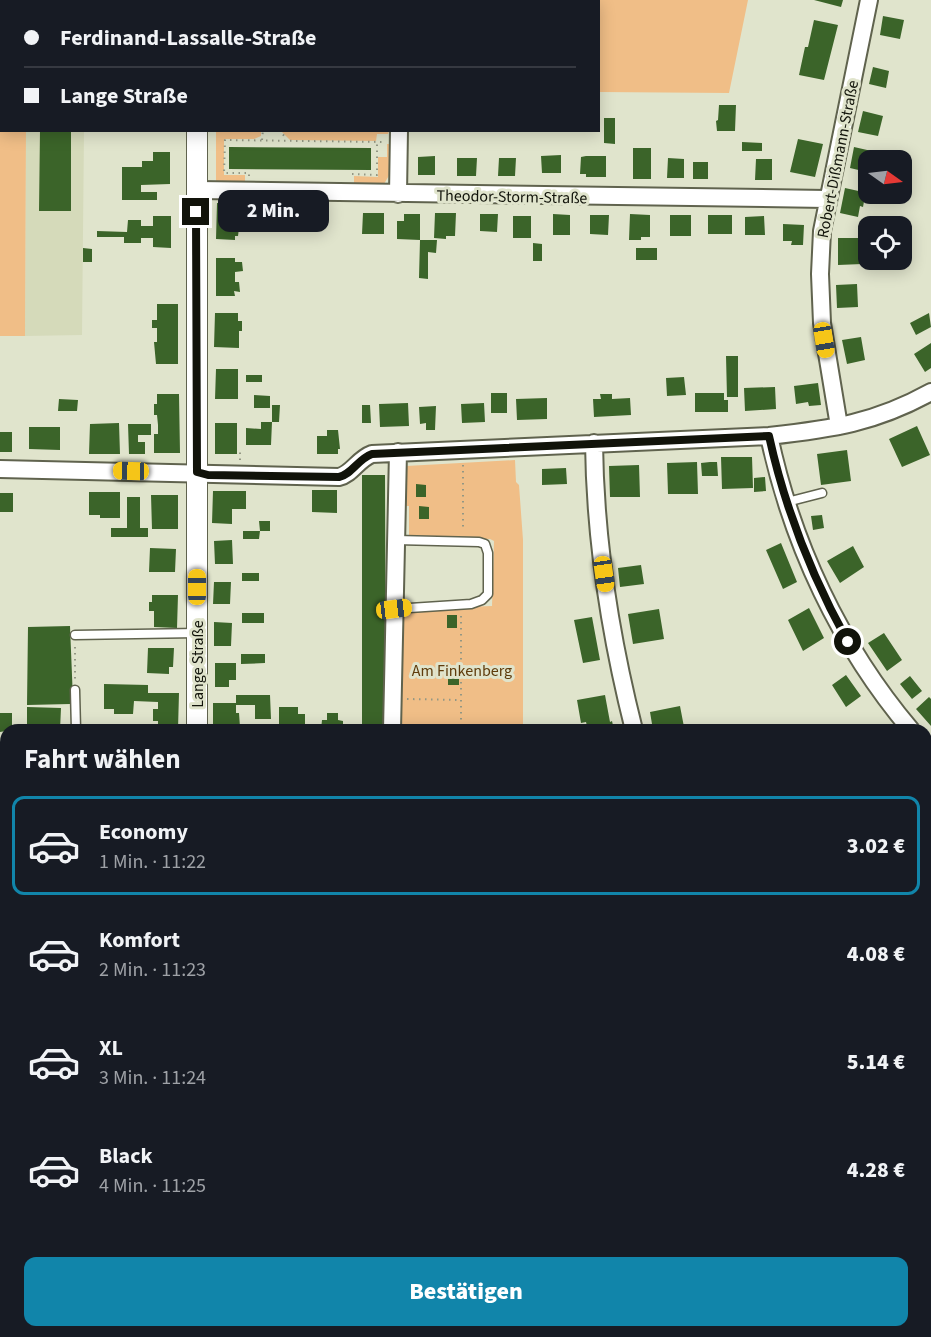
<!DOCTYPE html>
<html lang="de">
<head>
<meta charset="utf-8">
<style>
  body { margin:0; font-family:"Source Sans 3",sans-serif; background:#20242c; color:#f1f3f6; height:100vh; display:flex; flex-direction:column; font-size:22px; white-space:nowrap }
  * { box-sizing:border-box; margin:0 }
  p { font-size:20px; color:#9ea1a6 }
  .icon { flex:none; width:33px; height:33px; fill:none; stroke:currentColor; stroke-width:2; stroke-linecap:round; stroke-linejoin:round }
  .map { position:relative; flex:1; overflow:hidden }
  .drawer { position:absolute; left:0px; top:724px; width:932px; height:614px; display:flex; flex-direction:column; background:#171b24; border-radius:18px 18px 0 0; box-shadow:0 3px 15px #0003 }
  .drawer>* { flex:none }
  .top-card { position:absolute; left:0px; top:0px; width:600px; height:132px; box-shadow:0 3px 15px #0003; display:grid; align-content:center; height:132px; padding:0 24px; background:#171b24 }
  .needle { width:39px; rotate:104deg }
  .controls { position:absolute; left:858px; top:150px; display:grid; gap:12px }
  .controls a { display:grid; place-items:center; width:54px; height:54px; border-radius:12px; background:#171b24; box-shadow:0 3px 15px #0003; font-size:30px }
  .end { position:absolute; width:27px; height:27px; margin:-14px; border:8px solid #11130a; background:#fff; box-shadow:0 0 0 3px #fff }
  .from { border-radius:50% }
  .bubble { position:absolute; height:42px; border-radius:12px; background:#171b24; box-shadow:0 3px 15px #0003; font-size:20px; font-weight:800; line-height:42px; text-align:center }
  .car { position:absolute; width:18px; height:36px; margin:-18px -9px; border-radius:8px; box-shadow:0 0 4px 2px #0007; background:linear-gradient(#f5c518 24%,#345 0 40%,#f5c518 0 76%,#345 0 86%,#f5c518 0) }
  .top-card b { display:flex; align-items:center; gap:21px; height:57px; font-size:22px }
  .top-card b+b { border-top:2px solid #363941 }
  .top-card i { width:15px; height:15px; background:#f1f3f6 }
  ul { padding:0; list-style:none }
  li { display:flex; align-items:center; gap:18px; height:99px; margin:0 12px 9px; padding:0 12px; border:3px solid transparent; border-radius:12px }
  li div { flex:1 }
  li b { display:block; font-size:22px }
  li em { font-style:normal; font-weight:800 }
  li.selected { border-color:#1185aa }
  li>.icon { width:54px; height:54px; stroke-width:1.5 }
  h2 { padding:0 24px; font-size:27px; line-height:72px }
  .cta { display:flex; gap:12px; margin-top:auto; padding:12px 24px }
  .cta a { flex:1; height:69px; border-radius:12px; background:#1185aa; color:#fff; font-size:24px; font-weight:800; line-height:69px; text-align:center }
  .map>svg:first-child { display:block }
</style>
</head>
<body>
<div class="map">
<svg width="931" height="1337" viewBox="0 0 931 1337">
  <rect width="100%" height="100%" fill="#e0e4cc"/>
  <path fill="#d5daba" d="M26,131H84L82,335L25,336Z
    M931,1117V1337H397L390,1332H926V1125Z"/>
  <path fill="#f0be87" d="M0,0H27L2,2V130L26,131L25,336H0Z
    M574,0H748L729,93L599,92L598,2Z
    M216,131H261V136L254,139H224V175H245V182L216,181Z
    M281,131H389L388,134H377L376,141L290,140Z
    M387,144H393L391,172L384,184L354,183V176L378,177V157H387Z
    M515,460L516,482L519,485L523,540V730H400V618L405,612L412,609L492,606L494,541L490,539L409,536V506H403L404,477L406,466Z"/>
  <path fill="#74c299" d="M554,1332H776L775,1337H540Z"/>
  <path fill="#3b6429" d="M814,0H843L841,7Z
    M883,16L904,20L900,39L880,35Z
    M814,20L838,25L824,80L799,75L805,47H808Z
    M873,67L889,71L886,88L869,84Z
    M719,105H736L735,131H717L716,121L718,120Z
    M863,111L883,116L878,136L858,132Z
    M604,118H615V144L604,143Z
    M40,130H71V211H39Z
    M798,139L823,144L815,177L790,172Z
    M742,142L762,143V151H742Z
    M229,147L371,148V170L229,169Z
    M854,147L876,152L874,160H868L867,172L850,168Z
    M633,148H651V179H633Z
    M153,152H170V184L141,185V192H157V200H122V167H142V161H153Z
    M561,155V173H542L541,156Z
    M435,156V175H418V157Z
    M586,156H606V177H586V174H580L581,157Z
    M457,158H477L476,176H457Z
    M499,158H516L515,176H498Z
    M668,158L684,159V178H667Z
    M756,159H772V180H755Z
    M693,162H708V179H693Z
    M845,188L863,192L862,196H865L863,207L860,206L858,217L840,213Z
    M217,203L234,204V207H239V216H235V228H239L238,236H235V240L216,239Z
    M363,213H384V234H362Z
    M435,213H456L455,236H446V239L434,238Z
    M404,214H420V240L397,239V221H404Z
    M480,214H498L497,232L480,231Z
    M553,214L570,215V235H553Z
    M630,214L650,215V237H641V240H629Z
    M590,215H609L608,235L590,234Z
    M670,215H691V236H670Z
    M708,215H732V234H708Z
    M153,216H171V248L153,247V238H141V243H124V237H97V231L127,232L128,220H141V226H153Z
    M513,216H531V238H513Z
    M764,216L765,235H745V217Z
    M783,224L804,225L803,245H791L792,241H783Z
    M838,238H861L862,264L838,265Z
    M420,240H437L436,253L428,252V279L419,278Z
    M533,243L542,244V261H533Z
    M83,248L92,249V262H83Z
    M636,248H657V260H636Z
    M216,258H235V262H242L243,271L235,272V282H239L240,292L234,291L235,296H216Z
    M857,284L858,307L837,308L836,285Z
    M157,304H178V364H156L154,342H157V328H152V320H157Z
    M215,313H238V321H242V331H239V348L214,347Z
    M929,313L931,327L916,335L910,323Z
    M861,337L865,360L847,364L842,340Z
    M931,343V368L925,372L914,354Z
    M726,356H738V397H727Z
    M216,369H238V399H215Z
    M246,375H262V382H246Z
    M684,377L686,395L667,396L666,378Z
    M818,383L821,405L809,406L808,402L796,404L794,386Z
    M775,387L776,409L745,411L744,388Z
    M491,393H507V413H491Z
    M695,393H724V400H728V412H695Z
    M157,394H179L180,453H154V434H158V425L157,415H154V404H157Z
    M600,394H612V399L630,398L631,415L594,417L593,399H601Z
    M254,395L270,396V408H254Z
    M547,398V419L517,420L516,399Z
    M59,399L78,400L77,411H58Z
    M408,403L409,426L380,427L379,404Z
    M484,403L485,422L462,423L461,404Z
    M272,405H280L279,422H272Z
    M362,405H370L371,423H362Z
    M436,406L435,430H426V423L420,424L419,407Z
    M261,422H272L271,445H246V428L261,429Z
    M119,423L120,454H89L90,424Z
    M215,423H237V454H215Z
    M128,424H151V435H138V442H145V454H129Z
    M917,426L930,455L902,467L889,439Z
    M29,427H60V450L29,449Z
    M327,430H338L340,449H338V454H317V436H327Z
    M0,432H12V452H0Z
    M847,450L851,481L821,485L817,454Z
    M721,457H752L753,488L722,489Z
    M697,462L698,494H668L667,463Z
    M710,462H717L718,476H702L701,463Z
    M639,465L640,497H610L609,466Z
    M566,468L567,484L542,485V469Z
    M362,475H385L386,730H362Z
    M765,477L766,491L754,492V478Z
    M416,484L426,485V497H416Z
    M312,490H337V513L312,512Z
    M213,491H246V509H232V524L212,523Z
    M89,492H120V518H100V515H89Z
    M0,493H13V512H0Z
    M151,495H178V529H152Z
    M127,497H140V528H148V537H111V528H127Z
    M419,506L429,507V519H419Z
    M822,515L824,528L813,530L811,516Z
    M259,521H270V531H260Z
    M243,531H260L259,539H243Z
    M232,540L233,564H215L214,541Z
    M781,543L797,582L783,589L766,550Z
    M853,546L864,567L840,583L827,561Z
    M150,548L176,549L175,572H149Z
    M641,565L644,584L620,587L618,568Z
    M242,573H259V581H242Z
    M214,582H231L230,604H213Z
    M152,595H178L177,628L154,627V611H149V602H152Z
    M809,608L824,638L803,651L788,620Z
    M659,609L664,639L633,644L628,614Z
    M242,613H264V623H242Z
    M447,615H457V628H447Z
    M592,617L600,660L583,663L574,620Z
    M214,622L232,623L231,646H214Z
    M70,626L73,700H70V704L27,705L28,627Z
    M884,633L902,660L887,671L868,643Z
    M148,648H174L173,667H169V674L147,673Z
    M241,654H265V663L241,664Z
    M215,663H236V680H229V687H215Z
    M448,672L459,673V685H448Z
    M846,675L861,696L846,707L832,685Z
    M910,676L922,691L912,699L900,684Z
    M104,684L148,685V693H179L178,729H158V721H153V709H158V702L134,701L133,714H114V709H104Z
    M236,695H270L271,719H255V705H236V713H239L240,727H236V730H213V703H236Z
    M605,695L610,722L612,721L614,730H596L595,725L587,726L586,722L581,723L577,700Z
    M929,697L931,699V726L916,709Z
    M680,706L684,727L670,730H653L650,712Z
    M27,707L61,708L60,730H27Z
    M279,707H298V714H305V730H279Z
    M0,713H12V730L0,732Z
    M327,713H338V720L343,721V730H321L322,720H327Z
    M926,777L931,783V803L926,808Z
    M0,1277H6V1298H0Z
    M227,1332L263,1333V1337H227Z
    M284,1332H314L323,1337H294Z"/>
  <g fill="none" stroke-linecap="round" stroke-linejoin="round">
    <defs>
      <path id="service" d="M552,0V2
        M431,2V0
        M475,2V0
        M519,2V0
        M787,502L822,493
        M394,609L471,604L482,600L488,594V553L485,544L479,542L396,540
        M75,635L197,633
        M75,690L76,730
        M766,1332L771,1337
        M653,1336L680,1332"/>
      <path id="minor" d="M278,2V0
        M399,2V0
        M197,190L827,199
        M398,194L399,130
        M839,426L822,323L820,274L822,231L869,0
        M769,436C792,544 840,646 911,730
        M594,443C595,537 611,639 634,730
        M0,469L339,477C352,474 358,459 372,454L769,436C832,429 875,423 931,392
        M392,730L398,452
        M926,747L931,754
        M0,756H6
        M926,992L931,996
        M0,1021H6
        M926,1052L931,1046
        M24,1332V1337"/>
      <path id="tertiary" d="M197,2V0
        M197,730V130
        M193,1337V1332"/>
    </defs>
    <use href="#service" stroke="#60634e" stroke-width="11"/>
    <use href="#minor" stroke="#60634e" stroke-width="20"/>
    <use href="#tertiary" stroke="#60634e" stroke-width="22"/>
    <path stroke="#939784" stroke-width="2" stroke-dasharray="1.5 4.5" stroke-linecap="butt" d="M345,2V0
      M279,130L287,139
      M262,140L263,130
      M352,174L377,175V142
      M249,176V173H224L225,140L384,142
      M240,460V448
      M463,465V531
      M461,616V730
      M75,647V680
      M407,699L461,700
      M926,1096L931,1093"/>
    <use href="#service" stroke="#fff" stroke-width="8"/>
    <use href="#minor" stroke="#fff" stroke-width="16"/>
    <use href="#tertiary" stroke="#fff" stroke-width="20"/>
    <defs>
      <path id="rail" d="M926,1151L931,1147
        M926,1168L931,1164
        M0,1187L6,1188
        M413,1332L420,1337
        M431,1332L438,1337"/>
    </defs>
    <use href="#rail" stroke="#4e5144" stroke-width="7"/>
    <use href="#rail" stroke="#e0e4cc" stroke-width="4.5" stroke-dasharray="14" stroke-linecap="butt"/>
  </g>
  <g fill="none" stroke-linecap="round" stroke-linejoin="round">
    <path stroke="#11130a" stroke-width="8" d="M196,212L197,472L208,475L339,477C352,474 358,459 372,454L769,436C785,509 812,577 848,642"/>
  </g>
  <g text-anchor="middle" stroke-width="6" stroke-linejoin="round" paint-order="stroke">
    <g font-size="16" fill="#11130a" stroke="#e0e4cc">
      <text transform="translate(837 159) rotate(-79)" y="6">Robert-Dißmann-Straße</text>
      <text transform="translate(512 196) rotate(1)" y="6">Theodor-Storm-Straße</text>
      <text transform="translate(197 664) rotate(-90)" y="6">Lange Straße</text>
    </g>
    <g font-size="16" fill="#5f3c0c" stroke="#e0e4cc">
      <text x="462" y="676">Am Finkenberg</text>
    </g>
  </g>
</svg>
<div class="controls">
<a><svg class="needle" viewBox="-14 -14 28 28"><path d="M0-13l5 13h-10z" fill="#e53935"/><path d="M0 13l5-13h-10z" fill="#9ea1a6"/></svg></a>
<a><svg class="icon" aria-label="locate" viewBox="0 0 24 24"><circle cx="12" cy="12" r="6"/><path d="M12 2v4M12 18v4M2 12h4M18 12h4"/></svg></a>
</div>
<i class="end from" style="left:848px;top:642px"></i>
<i class="end" style="left:196px;top:212px"></i>
<div class="bubble" style="left:218px;top:190px;width:111px">2 Min.</div>
<i class="car" style="left:824px;top:340px;rotate:171deg"></i>
<i class="car" style="left:131px;top:471px;rotate:271deg"></i>
<i class="car" style="left:604px;top:574px;rotate:172deg"></i>
<i class="car" style="left:197px;top:587px;rotate:0deg"></i>
<i class="car" style="left:394px;top:609px;rotate:83deg"></i>
<div class="top-card">
<b><i class="from"></i>Ferdinand-Lassalle-Straße</b>
<b><i></i>Lange Straße</b>
</div>
<section class="drawer">
<h2>Fahrt wählen</h2>
<ul>
<li class="selected"><svg class="icon" aria-label="car" viewBox="0 0 24 24"><path d="M5 17H2v-5l4-1 3-4h7l3 4 3 1v5h-3M9 17h6M6 11h13"/><circle cx="7" cy="17" r="2"/><circle cx="17" cy="17" r="2"/></svg><div><b>Economy</b><p>1 Min. · 11:22</p></div><em>3.02 €</em></li>
<li><svg class="icon" aria-label="car" viewBox="0 0 24 24"><path d="M5 17H2v-5l4-1 3-4h7l3 4 3 1v5h-3M9 17h6M6 11h13"/><circle cx="7" cy="17" r="2"/><circle cx="17" cy="17" r="2"/></svg><div><b>Komfort</b><p>2 Min. · 11:23</p></div><em>4.08 €</em></li>
<li><svg class="icon" aria-label="car" viewBox="0 0 24 24"><path d="M5 17H2v-5l4-1 3-4h7l3 4 3 1v5h-3M9 17h6M6 11h13"/><circle cx="7" cy="17" r="2"/><circle cx="17" cy="17" r="2"/></svg><div><b>XL</b><p>3 Min. · 11:24</p></div><em>5.14 €</em></li>
<li><svg class="icon" aria-label="car" viewBox="0 0 24 24"><path d="M5 17H2v-5l4-1 3-4h7l3 4 3 1v5h-3M9 17h6M6 11h13"/><circle cx="7" cy="17" r="2"/><circle cx="17" cy="17" r="2"/></svg><div><b>Black</b><p>4 Min. · 11:25</p></div><em>4.28 €</em></li>
</ul>
<div class="cta"><a>Bestätigen</a></div>
</section>
</div>
</body>
</html>
